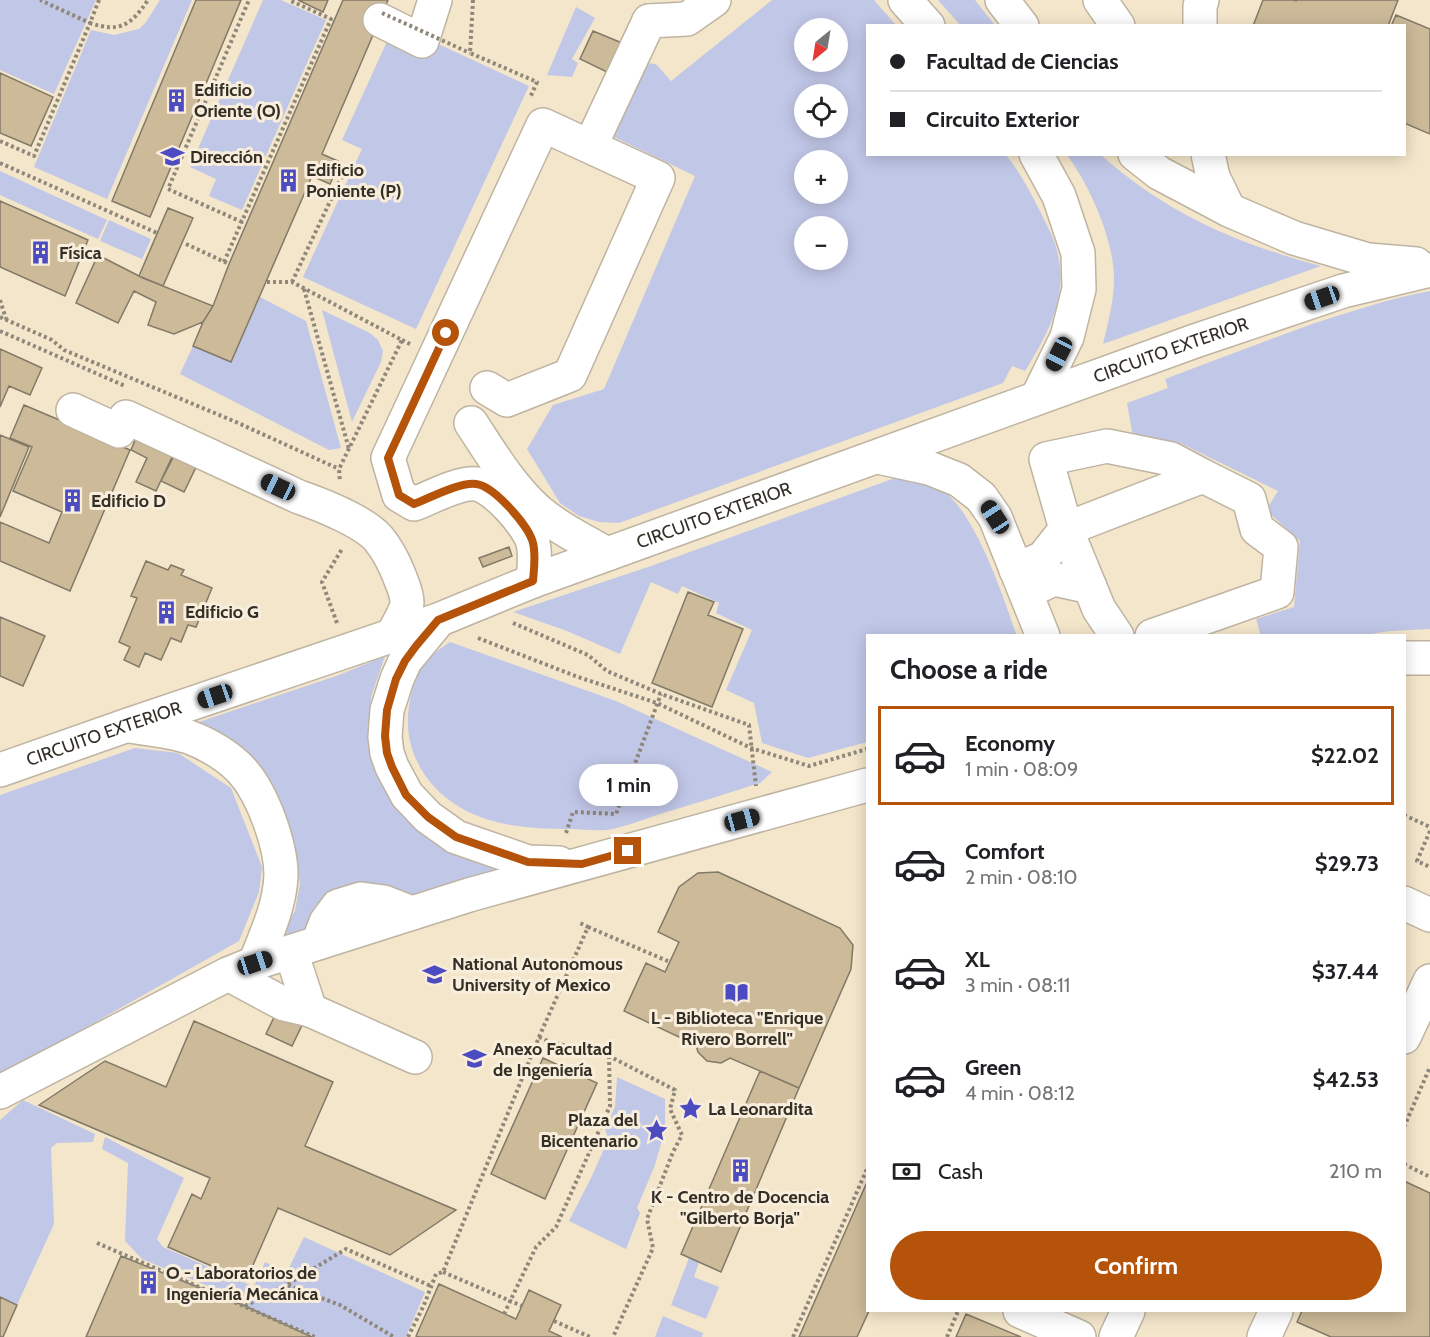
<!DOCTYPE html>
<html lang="en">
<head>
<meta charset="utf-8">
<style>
  body { margin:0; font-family:Cabin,sans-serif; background:#f6f6f6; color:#202124; height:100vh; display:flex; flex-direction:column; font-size:22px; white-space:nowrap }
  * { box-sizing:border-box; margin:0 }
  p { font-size:20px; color:#757577 }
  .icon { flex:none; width:33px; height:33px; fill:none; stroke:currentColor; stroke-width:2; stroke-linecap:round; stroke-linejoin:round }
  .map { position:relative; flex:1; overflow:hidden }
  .panel { position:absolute; left:866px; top:634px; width:540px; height:678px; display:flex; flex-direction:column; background:#fff; border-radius:0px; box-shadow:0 3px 15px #0003 }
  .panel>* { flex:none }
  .banner { position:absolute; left:866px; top:24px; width:540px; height:132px; border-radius:0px; box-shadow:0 3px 15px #0003; display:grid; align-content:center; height:132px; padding:0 24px; background:#fff }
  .needle { width:39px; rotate:210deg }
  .tools { position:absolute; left:794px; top:18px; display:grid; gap:12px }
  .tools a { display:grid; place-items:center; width:54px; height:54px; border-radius:50%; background:#fff; box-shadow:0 3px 15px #0003; font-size:30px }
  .end { position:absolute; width:27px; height:27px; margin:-14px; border:8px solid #b45309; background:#fff; box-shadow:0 0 0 3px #fff }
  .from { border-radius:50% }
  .bubble { position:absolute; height:42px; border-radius:21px; background:#fff; box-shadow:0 3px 15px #0003; font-size:20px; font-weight:700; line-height:42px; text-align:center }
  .car { position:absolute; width:18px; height:36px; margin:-18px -9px; border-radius:8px; box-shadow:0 0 4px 2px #0007; background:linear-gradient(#222 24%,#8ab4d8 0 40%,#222 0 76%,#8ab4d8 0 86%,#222 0) }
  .banner b { display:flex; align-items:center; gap:21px; height:57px; font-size:22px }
  .banner b+b { border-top:2px solid #e0e0e0 }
  .banner i { width:15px; height:15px; background:#202124 }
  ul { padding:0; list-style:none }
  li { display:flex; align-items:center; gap:18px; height:99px; margin:0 12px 9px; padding:0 12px; border:3px solid transparent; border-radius:0px }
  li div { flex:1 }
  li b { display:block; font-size:22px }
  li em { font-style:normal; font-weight:700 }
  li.active { border-color:#b45309 }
  li>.icon { width:54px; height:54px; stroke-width:1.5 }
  h2 { padding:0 24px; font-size:27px; line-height:72px }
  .pay { display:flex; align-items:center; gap:15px; height:66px; padding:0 24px; font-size:22px }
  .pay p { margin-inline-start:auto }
  .cta { display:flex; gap:12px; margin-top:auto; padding:12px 24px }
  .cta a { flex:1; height:69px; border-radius:36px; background:#b45309; color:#fff; font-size:24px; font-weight:700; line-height:69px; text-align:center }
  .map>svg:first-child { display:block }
</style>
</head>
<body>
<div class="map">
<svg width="1430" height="1337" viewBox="0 0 1430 1337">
  <rect width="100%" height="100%" fill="#f9eedb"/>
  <path fill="#f4e6cb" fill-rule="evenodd" d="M0,0H1430V1337H0ZM867,26H1404V154H867ZM804,28H837V62H804ZM804,94H837V128H804ZM804,160H837V194H804ZM804,226H837V260H804ZM867,636H1404V1311H867Z"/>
  <path fill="#c1c7e7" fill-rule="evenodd" d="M0,0H96L54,94L0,70Z
    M160,0H192L107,199L34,167L91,30L114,35L139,29L146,22Z
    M263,0H281L326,20L242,210L209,196L216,179L190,167Z
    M772,0H874L896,25L867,26V154L1006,155C1020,172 1031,193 1041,213C1046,224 1053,235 1056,247C1070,294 1049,332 1025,371L1012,366L1003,383L619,523L599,522L579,516L560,503L527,449L553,405L604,389L695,176L614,137L646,63L656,64L671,81ZM804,28H837V62H804ZM804,94H837V128H804ZM804,160H837V194H804ZM804,226H837V260H804Z
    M938,0H975L995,25H960Z
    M576,7L595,18L572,59L578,63L572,77L547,75Z
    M395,24L529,86L416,329L303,277L362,149L342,140Z
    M1067,155H1101C1166,213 1237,244 1321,266L1103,344C1108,323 1114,301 1114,279C1114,240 1090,186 1067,155Z
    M0,171L107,220L98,239L0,195Z
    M109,220L151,239L142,259L100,241Z
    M1430,291V629L1390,631L1357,636H1261L1256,619L1294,607L1300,541L1266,510L1278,491L1180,443L1133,437L1127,403L1168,388L1165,379C1215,360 1265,341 1315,323C1353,311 1391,298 1430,291Z
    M260,297L306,321L341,448L329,450L180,374L193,346L231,362Z
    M322,310L370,333L378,340L383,351L381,362L352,422Z
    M909,476C918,480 930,483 939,488C975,509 1003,597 1017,636H867V742L808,758L762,743L754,703L726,690L752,630L716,613L719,603L682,586L678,594L651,582L620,654L567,631L513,612L651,566L895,478Z
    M450,642L616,701L772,772L760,783C726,794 693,804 660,814C644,819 628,826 612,829C599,832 584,829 571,829C517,829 462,824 427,778C416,763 409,745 408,727C407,707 412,683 423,666C429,656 441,648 450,642Z
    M385,656L371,697L370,725L379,775L521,871L284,940L285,928L295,911L300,883L294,852L243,751L199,722L339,675Z
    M135,748L178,753L231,788L262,867L259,892L239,941L0,1076V795Z
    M617,1077L665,1099V1129L655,1165L637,1208L640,1213L626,1249L569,1221L591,1178L608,1140L605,1128L615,1107Z
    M23,1100L95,1134L93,1142L57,1143L51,1148L54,1224L17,1305L0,1297V1120Z
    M105,1137L184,1178L157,1239L163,1247L250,1285L242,1300L142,1259L125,1241L128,1163L102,1149Z
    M304,1237L425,1292L406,1337H315L245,1306L265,1262L287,1272Z
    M689,1258L699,1262L694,1277L719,1287L706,1319L671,1305Z
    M663,1316L703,1333L702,1337H655Z"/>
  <path fill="#ccba99" stroke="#827967" stroke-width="1.5" d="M196,0H241L150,217L112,201Z
    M298,0H328L323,12Z
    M343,0H388L322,154L340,162L330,184L312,176L231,362L193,346L203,322L213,306L229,264Z
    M1263,0H1293L1296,1L1297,0H1398L1388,26H1253Z
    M1396,15L1430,29V134L1404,123V26H1391Z
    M593,31L622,43L609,73L580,59Z
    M0,73L53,97L31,146L0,133Z
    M0,201L88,240L65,296L0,267Z
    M168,208L193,218L163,286L139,276Z
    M98,255L143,278L213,306L203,322L174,334L148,325L156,302L134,291L118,323L76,303Z
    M0,349L42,368L30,395L9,386L0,407Z
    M24,405L130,450L70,591L0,561V522L49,543L62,512L13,491L32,447L10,438Z
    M0,435L29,447L0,517Z
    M136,438L173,455L156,491L136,482L147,458L131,450Z
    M177,450L199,461L184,492L161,481Z
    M509,547L512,556L483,567L479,558Z
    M146,561L168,570L171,565L184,570L181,575L212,588L196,627L188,625L181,642L171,638L161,660L145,653L139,667L124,660L130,647L119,642L137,598L131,596Z
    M688,592L714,602L708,615L743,629L712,707L652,683Z
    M0,617L45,636L23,686L0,676Z
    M718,872L840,928L853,945L851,969L799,1088L730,1058L721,1063L707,1061L698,1052L696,1045L624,1011L646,963L665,972L679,942L658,932L679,887L698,873Z
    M278,1009L304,1021L292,1046L266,1034Z
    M194,1021L333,1082L305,1146L456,1210L390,1255L278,1208L246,1281L168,1247L192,1194L201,1199L210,1178L39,1105L105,1061L166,1087Z
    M543,1058L597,1083L545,1199L491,1174Z
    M760,1071L799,1088L721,1272L681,1254Z
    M1404,1181L1430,1193V1337H1331L1297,1322L1302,1311H1404Z
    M867,1182V1311H869L857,1337H799Z
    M121,1256L245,1306L312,1337H86Z
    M439,1284L516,1319L529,1290L561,1305L549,1331L562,1337H419L416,1336Z
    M0,1297L17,1305L3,1337H0Z
    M966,1314L1021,1337H956Z"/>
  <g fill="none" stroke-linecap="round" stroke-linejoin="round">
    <defs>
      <g id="minor">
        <path d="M905,0L928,26"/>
        <path d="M1002,0L1022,26"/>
        <path d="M1100,0L1118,26"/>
        <path d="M380,20L422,41L435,0"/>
        <path d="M649,21L687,19L714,0"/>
        <path d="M1200,26V6L1202,0"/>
        <path d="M596,149L595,136L649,21"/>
        <path d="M1036,154L1059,196L1078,253L1079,289L1067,337L1037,398"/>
        <path d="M1135,154L1159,173L1229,210L1294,238L1368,260L1416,264"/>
        <path d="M1208,154L1213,177L1229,210"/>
        <path d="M487,388L507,400L570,375L658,178L543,125L388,458L399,495L414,504C430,498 459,482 476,484C494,486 529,526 533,543C536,555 534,569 533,581"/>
        <path d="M73,410L119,431L126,417L299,497C322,505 362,521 378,538C387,549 394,562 399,575C402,583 407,593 407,602C407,610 396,628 392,636"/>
        <path d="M471,423C491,453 509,484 536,509C556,527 583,540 607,554"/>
        <path d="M878,457L929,468L959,480L981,497L995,517L1043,636"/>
        <path d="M1016,570L1043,558L1066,529L1203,476L1249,499L1257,529L1281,547L1277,592L1152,636"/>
        <path d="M1026,592L1054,579L1090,587"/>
        <path d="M437,622L405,661L397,679L387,710L385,737L387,753L392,767L407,795L428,817L456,837L528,862L559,863"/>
        <path d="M1117,636L1099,609L1066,529L1046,459L1107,446L1171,459L1203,476"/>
        <path d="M1404,658H1430"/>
        <path d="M130,726C148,729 172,731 189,737C208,744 230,757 243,772C263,795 281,845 281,875C280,906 266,935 255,963"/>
        <path id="s1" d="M0,770L128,725L438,620L533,581L1195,341L1343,291L1430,270"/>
        <path d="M1404,903L1430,915"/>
        <path d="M318,943L326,922L338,906L361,899L384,902L412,913"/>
        <path d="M291,952L310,1010"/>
        <path d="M228,974L284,1004L310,1010L415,1057"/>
        <path d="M1404,1037L1430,981"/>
        <path d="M0,1092L228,974L255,963L469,895L867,785"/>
        <path d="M1020,1311L1079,1337"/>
        <path d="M1116,1337L1128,1311"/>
        <path d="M1264,1337L1276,1311"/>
      </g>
    </defs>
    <use href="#minor" stroke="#beb4a1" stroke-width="36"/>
    <path stroke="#8e877a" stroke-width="4" stroke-dasharray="3 3" stroke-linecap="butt" d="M99,0L90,23C120,33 131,25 148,0
      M473,0L470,53L537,82L530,98
      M0,141L34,156L90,23L40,0
      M0,163L157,233
      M242,222L168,189L249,0
      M186,244L229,264
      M224,262L331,19L289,0
      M267,282H292L402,340L339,469L340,482
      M292,282L342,176L335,173
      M304,289L349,449
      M0,300L6,319
      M0,317L52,340L64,350L236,422L339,469
      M0,331L125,386
      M402,340L410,344
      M337,623L322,582L342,549
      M513,623L588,655L607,671L661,694L749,725L756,786
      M478,638L578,677L657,703L751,748L809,766L867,749
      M1404,815L1430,827
      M1430,831L1417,861L1430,867
      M566,833L573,812L616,814L661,694
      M588,927L670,962
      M539,1037L550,1042L609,1056L675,1090L670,1109L682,1135L673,1152L647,1219L653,1248L613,1337
      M1404,1127L1430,1067
      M1404,1164L1430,1177
      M97,1243L315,1337
      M443,1272L522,1306
      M288,1284L346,1249L431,1286
      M245,1306L287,1285L340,1305L394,1337
      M504,1314L536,1247L556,1227L610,1106L609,1056
      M554,1321L590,1337
      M408,1337L424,1305L436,1274L443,1272L539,1037L588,927L580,923
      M793,1337L867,1169
      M947,1337L958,1311"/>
    <use href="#minor" stroke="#fff" stroke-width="33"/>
    <path stroke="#8e877a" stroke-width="4" stroke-dasharray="3 3" stroke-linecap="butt" d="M382,13L470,53"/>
  </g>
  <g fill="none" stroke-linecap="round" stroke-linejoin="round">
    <path stroke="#b45309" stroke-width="8" d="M446,333L388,458L399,495L414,504C430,498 459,482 476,484C494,486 529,526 533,543C536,555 534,569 533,581L438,620L416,646L405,661L396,679L387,710L385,736L387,753L392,767L406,795L428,817L456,837L528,862L582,864L628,851"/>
  </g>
  <defs>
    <symbol id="building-bare" viewBox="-9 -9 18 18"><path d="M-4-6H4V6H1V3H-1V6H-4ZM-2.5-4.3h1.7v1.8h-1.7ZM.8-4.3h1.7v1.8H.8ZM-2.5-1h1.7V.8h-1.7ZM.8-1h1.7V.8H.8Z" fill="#4c4bc1" stroke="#f9eedb" stroke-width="2.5" paint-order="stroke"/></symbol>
    <symbol id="school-bare" viewBox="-9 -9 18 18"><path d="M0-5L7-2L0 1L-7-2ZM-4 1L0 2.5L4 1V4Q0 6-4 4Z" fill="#4c4bc1" stroke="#f9eedb" stroke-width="2.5" paint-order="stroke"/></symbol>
    <symbol id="university-bare" viewBox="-9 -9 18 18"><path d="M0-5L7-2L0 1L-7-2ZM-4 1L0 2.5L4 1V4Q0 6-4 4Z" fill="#4c4bc1" stroke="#f9eedb" stroke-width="2.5" paint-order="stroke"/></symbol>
    <symbol id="library-bare" viewBox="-9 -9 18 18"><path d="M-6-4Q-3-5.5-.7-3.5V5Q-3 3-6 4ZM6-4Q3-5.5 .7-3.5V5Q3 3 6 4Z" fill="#4c4bc1" stroke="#f9eedb" stroke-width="2.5" paint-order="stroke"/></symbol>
    <symbol id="sight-bare" viewBox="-9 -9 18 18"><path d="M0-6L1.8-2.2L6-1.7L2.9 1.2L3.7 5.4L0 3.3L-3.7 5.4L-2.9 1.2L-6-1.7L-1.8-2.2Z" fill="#4c4bc1" stroke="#f9eedb" stroke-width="2.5" paint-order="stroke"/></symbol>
  </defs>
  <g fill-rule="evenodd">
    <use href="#building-bare" x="160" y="84" width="33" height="33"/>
    <use href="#school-bare" x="156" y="140" width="33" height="33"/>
    <use href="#building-bare" x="272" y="164" width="33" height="33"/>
    <use href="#building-bare" x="24" y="236" width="33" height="33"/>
    <use href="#building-bare" x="56" y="484" width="33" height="33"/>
    <use href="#building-bare" x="150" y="596" width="33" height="33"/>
    <use href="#university-bare" x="418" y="958" width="33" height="33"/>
    <use href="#library-bare" x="720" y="976" width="33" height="33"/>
    <use href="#university-bare" x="458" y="1042" width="33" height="33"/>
    <use href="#sight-bare" x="674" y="1092" width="33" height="33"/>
    <use href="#sight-bare" x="640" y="1114" width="33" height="33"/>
    <use href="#building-bare" x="724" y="1154" width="33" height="33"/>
    <use href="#building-bare" x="132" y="1266" width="33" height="33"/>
  </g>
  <g text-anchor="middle" stroke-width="6" stroke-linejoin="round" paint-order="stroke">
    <g font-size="18" font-weight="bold" fill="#332f27" stroke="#f9eedb" text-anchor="start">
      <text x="194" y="96">Edificio<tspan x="194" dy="21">Oriente (O)</tspan></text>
      <text x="190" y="163">Dirección</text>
      <text x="306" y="176">Edificio<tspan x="306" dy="21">Poniente (P)</tspan></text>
      <text x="59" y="259">Física</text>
      <text x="91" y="507">Edificio D</text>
      <text x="185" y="618">Edificio G</text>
      <text x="452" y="970">National Autonomous<tspan x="452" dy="21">University of Mexico</tspan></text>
      <text x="737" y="1024" text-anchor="middle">L - Biblioteca "Enrique<tspan x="737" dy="21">Rivero Borrell"</tspan></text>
      <text x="493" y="1055">Anexo Facultad<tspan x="493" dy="21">de Ingeniería</tspan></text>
      <text x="708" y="1115">La Leonardita</text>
      <text x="638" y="1126" text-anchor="end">Plaza del<tspan x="638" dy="21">Bicentenario</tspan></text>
      <text x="740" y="1203" text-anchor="middle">K - Centro de Docencia<tspan x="740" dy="21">"Gilberto Borja"</tspan></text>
      <text x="166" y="1279">O - Laboratorios de<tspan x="166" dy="21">Ingeniería Mecánica</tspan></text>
    </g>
    <g font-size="18" fill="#332f27" stroke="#f9eedb">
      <text dy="6" stroke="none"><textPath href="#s1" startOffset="1244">CIRCUITO EXTERIOR</textPath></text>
      <text dy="6" stroke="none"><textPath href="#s1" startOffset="758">CIRCUITO EXTERIOR</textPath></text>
      <text dy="6" stroke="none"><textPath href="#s1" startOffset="110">CIRCUITO EXTERIOR</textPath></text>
    </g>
  </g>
</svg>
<div class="tools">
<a><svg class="needle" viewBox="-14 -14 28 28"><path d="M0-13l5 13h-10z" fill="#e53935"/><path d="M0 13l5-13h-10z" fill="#757577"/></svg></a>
<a><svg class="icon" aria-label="locate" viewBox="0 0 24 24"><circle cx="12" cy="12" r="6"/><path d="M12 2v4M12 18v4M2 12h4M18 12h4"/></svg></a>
<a>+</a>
<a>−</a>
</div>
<i class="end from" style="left:446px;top:333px"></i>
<i class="end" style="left:628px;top:851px"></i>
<div class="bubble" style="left:579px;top:764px;width:99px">1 min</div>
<i class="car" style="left:1322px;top:298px;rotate:251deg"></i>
<i class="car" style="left:1059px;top:354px;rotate:207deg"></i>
<i class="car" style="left:278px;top:487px;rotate:295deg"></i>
<i class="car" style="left:995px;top:517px;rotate:327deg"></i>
<i class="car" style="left:215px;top:696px;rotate:251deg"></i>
<i class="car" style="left:742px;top:820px;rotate:75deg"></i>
<i class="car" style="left:255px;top:963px;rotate:72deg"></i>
<div class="banner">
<b><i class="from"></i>Facultad de Ciencias</b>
<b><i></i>Circuito Exterior</b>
</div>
<section class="panel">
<h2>Choose a ride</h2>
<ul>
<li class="active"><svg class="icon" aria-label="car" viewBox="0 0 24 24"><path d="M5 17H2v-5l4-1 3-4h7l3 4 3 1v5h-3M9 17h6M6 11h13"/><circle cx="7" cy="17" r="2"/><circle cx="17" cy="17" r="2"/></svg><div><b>Economy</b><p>1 min · 08:09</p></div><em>$22.02</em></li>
<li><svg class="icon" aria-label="car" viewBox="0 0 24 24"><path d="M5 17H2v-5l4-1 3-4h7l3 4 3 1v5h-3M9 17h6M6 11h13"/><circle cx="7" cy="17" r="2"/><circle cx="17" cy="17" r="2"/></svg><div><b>Comfort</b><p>2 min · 08:10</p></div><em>$29.73</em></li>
<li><svg class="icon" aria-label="car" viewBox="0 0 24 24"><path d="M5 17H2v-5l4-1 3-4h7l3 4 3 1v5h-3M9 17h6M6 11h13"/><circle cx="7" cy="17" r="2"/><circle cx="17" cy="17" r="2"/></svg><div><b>XL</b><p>3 min · 08:11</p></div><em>$37.44</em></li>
<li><svg class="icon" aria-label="car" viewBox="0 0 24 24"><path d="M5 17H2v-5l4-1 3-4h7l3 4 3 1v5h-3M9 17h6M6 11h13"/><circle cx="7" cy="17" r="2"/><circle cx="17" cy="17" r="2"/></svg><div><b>Green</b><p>4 min · 08:12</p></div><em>$42.53</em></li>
</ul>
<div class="pay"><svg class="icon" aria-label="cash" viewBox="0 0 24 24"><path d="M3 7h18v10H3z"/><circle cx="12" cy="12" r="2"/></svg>Cash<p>210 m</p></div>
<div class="cta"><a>Confirm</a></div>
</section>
</div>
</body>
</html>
